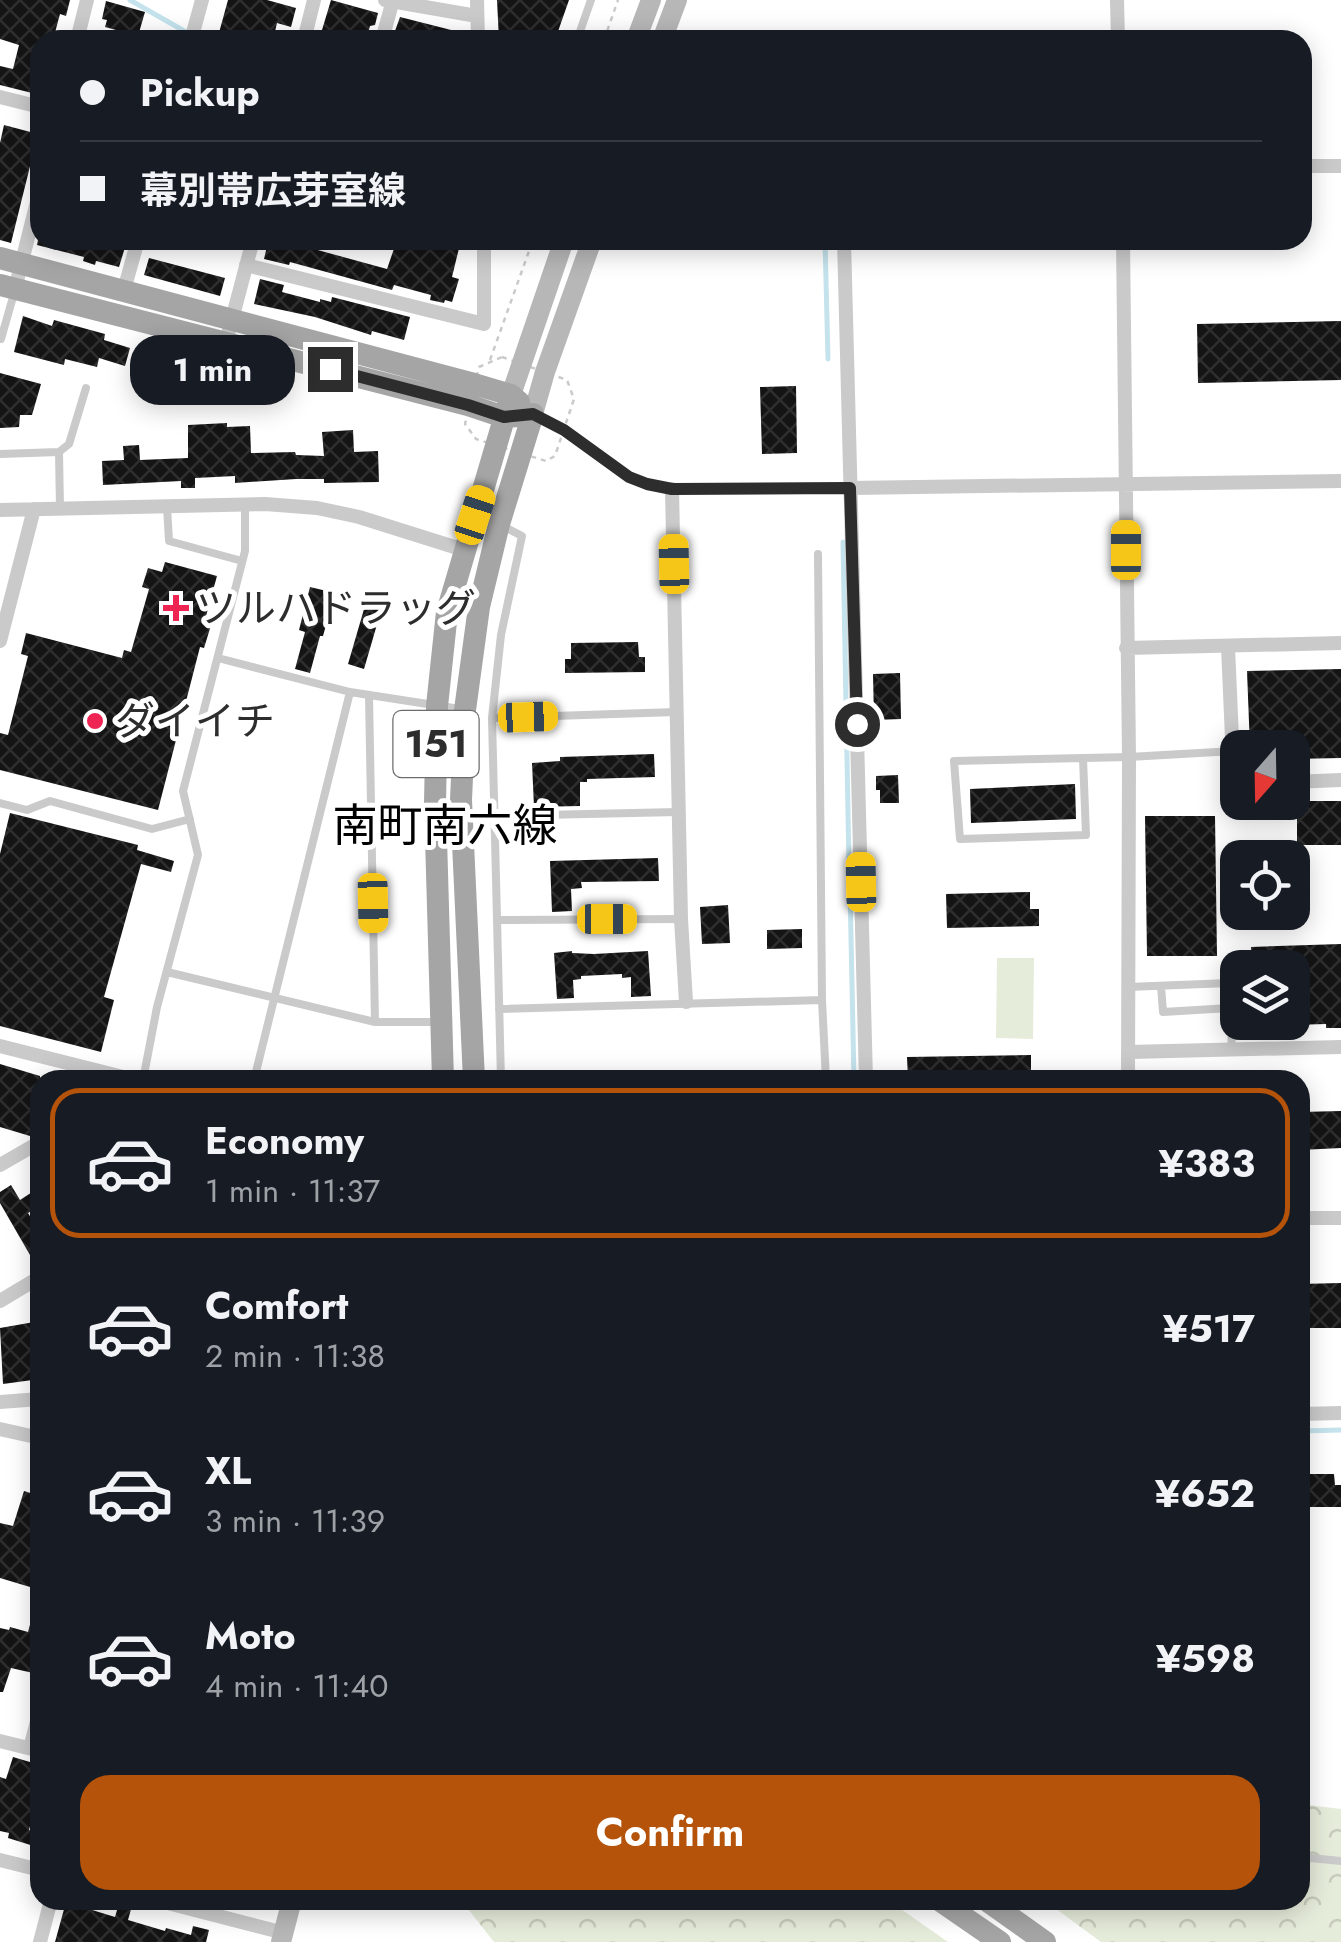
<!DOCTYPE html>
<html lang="en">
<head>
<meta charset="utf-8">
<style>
  body { margin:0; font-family:Jost,"Noto Sans JP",sans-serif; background:#242831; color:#f1f3f6; height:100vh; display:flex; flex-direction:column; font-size:38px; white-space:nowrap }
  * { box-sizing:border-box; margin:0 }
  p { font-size:32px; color:#9ea1a6 }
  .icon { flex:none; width:55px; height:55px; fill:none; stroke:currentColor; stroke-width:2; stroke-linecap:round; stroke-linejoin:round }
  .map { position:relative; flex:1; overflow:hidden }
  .sheet { position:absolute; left:30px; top:1070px; width:1280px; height:840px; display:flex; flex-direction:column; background:#171b24; border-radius:30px; box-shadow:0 5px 25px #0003 }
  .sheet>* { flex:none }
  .guide { position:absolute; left:30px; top:30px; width:1282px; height:220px; border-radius:30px; box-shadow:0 5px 25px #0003; display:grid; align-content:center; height:220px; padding:0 50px; background:#171b24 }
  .needle { width:65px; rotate:200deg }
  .fabs { position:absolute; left:1220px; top:730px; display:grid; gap:20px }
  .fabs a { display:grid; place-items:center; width:90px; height:90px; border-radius:20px; background:#171b24; box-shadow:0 5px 25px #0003; font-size:50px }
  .end { position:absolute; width:45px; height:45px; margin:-22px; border:12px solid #2d2d2d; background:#fff; box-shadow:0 0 0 5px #fff }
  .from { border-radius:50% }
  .bubble { position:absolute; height:70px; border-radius:30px; background:#171b24; box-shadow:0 5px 25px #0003; font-size:32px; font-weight:700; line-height:70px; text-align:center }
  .car { position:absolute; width:30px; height:60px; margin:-30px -15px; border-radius:12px; box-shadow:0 0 8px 2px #0007; background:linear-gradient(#f5c518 24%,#345 0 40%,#f5c518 0 76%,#345 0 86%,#f5c518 0) }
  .guide b { display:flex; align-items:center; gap:35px; height:95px; font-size:38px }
  .guide b+b { border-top:2px solid #363941 }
  .guide i { width:25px; height:25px; background:#f1f3f6 }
  ul { padding:18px 0 0; list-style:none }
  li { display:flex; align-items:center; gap:30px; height:150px; margin:0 20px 15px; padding:0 30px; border:5px solid transparent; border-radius:30px }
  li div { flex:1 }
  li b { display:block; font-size:38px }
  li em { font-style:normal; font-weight:700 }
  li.on { border-color:#b45309 }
  li>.icon { width:90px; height:90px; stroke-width:1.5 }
  .action { display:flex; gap:20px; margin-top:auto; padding:20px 50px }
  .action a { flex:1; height:115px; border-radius:30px; background:#b45309; color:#fff; font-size:40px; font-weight:700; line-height:115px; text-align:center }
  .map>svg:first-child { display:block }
</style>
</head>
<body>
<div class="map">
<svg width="1341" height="1942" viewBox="0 0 1341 1942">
  <defs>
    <pattern id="forest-crowns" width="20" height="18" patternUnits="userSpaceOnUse" patternTransform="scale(2.5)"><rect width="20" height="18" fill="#e6ecda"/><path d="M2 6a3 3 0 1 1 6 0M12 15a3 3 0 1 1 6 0" fill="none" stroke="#c6cbbb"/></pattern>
    <pattern id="building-cross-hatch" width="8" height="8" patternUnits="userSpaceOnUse" patternTransform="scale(2.5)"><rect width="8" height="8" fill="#141414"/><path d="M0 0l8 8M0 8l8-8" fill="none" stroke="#2e2e2e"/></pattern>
  </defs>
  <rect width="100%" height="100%" fill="#fff"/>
  <path fill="#e6ecda" d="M997,958H1034L1033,1039L996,1038Z"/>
  <path fill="url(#forest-crowns)" d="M1300,1804L1341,1809V1942H1101L1044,1900H1300Z
    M461,1900H888L948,1942H494Z"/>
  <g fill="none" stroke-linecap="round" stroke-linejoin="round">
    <path stroke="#c4e3ed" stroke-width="5" d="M130,0L200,40
      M636,240H656
      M825,240L828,359
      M843,542L849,866
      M850,889L854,1080
      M1300,1431L1341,1430"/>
  </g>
  <path fill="url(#building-cross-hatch)" d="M0,0H70L66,16L60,14L53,40H40V61L36,77L40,78V95L0,85V66L13,69L19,45L0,39Z
    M228,0H267L296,8L291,27L277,23L273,40H217Z
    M331,0L378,13L375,25L370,26L366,40H319Z
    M497,0H569L555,40H499Z
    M106,1L145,12L138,36L105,27L107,20L102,19Z
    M400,17L467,34V40H425L395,31Z
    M4,125L38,134L11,243L0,240V143Z
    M38,240H111L126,244L119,267L96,261L95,265L83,261L84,257L37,245Z
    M397,240H461L452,277L459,279L452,302L445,300L444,303L430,300L431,295L394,285L392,290L290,262L289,265L264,259L268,242L302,250L303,246L387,269Z
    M149,258L225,278L220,296L144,275Z
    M260,279L284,285L282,292L320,302V299L331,302L332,297L410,317L404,340L372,331L371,335L315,317L254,304Z
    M23,316L52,326L54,320L105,334L104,340L130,348L125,366L99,358L97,367L65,359L64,365L14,352Z
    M1341,321V380L1198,383L1197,324Z
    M0,373L41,384L32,415H20L19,427L0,428Z
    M796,386L797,453L762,454L760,387Z
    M227,423V427L250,426L251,453L295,452L296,455L324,456L322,432L353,430L354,452L378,451L379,482L324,483V479H296L235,483V476L195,478V488H181V481L103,485L102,461L124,460L123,446L139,445L140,460L188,458V425Z
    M165,562L217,576L205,620L212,622L204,648L200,647L158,810L0,770V733L8,735L28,656L21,654L26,633L122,658L124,650L131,652L149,589L142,587L148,568L162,572Z
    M310,587L335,593L323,636H320L310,673L295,669L305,632L299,630Z
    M369,592L385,597L364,669L348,664Z
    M638,642L639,657H645V672L565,673V659H571V643Z
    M1341,669V758L1292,759V748H1250L1247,671Z
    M900,673L901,719L874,720L873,674Z
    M654,754L655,777L587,779V782H580V806L534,807L532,763L560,761V757Z
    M898,775L899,803H880V790H876V776Z
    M1075,784L1076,819L971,823L970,789Z
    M1297,801H1341V845H1297Z
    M10,813L138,845L137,850L174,861L171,872L141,864L104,997L114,1000L101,1052L0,1026V854Z
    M1145,816H1215L1217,956H1147Z
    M658,858L659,881L581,882L582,888L571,889L572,911L552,912L550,861Z
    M1030,892V909H1039V926L947,928L946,894Z
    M728,905L730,943L702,944L700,907Z
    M802,929V948L767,949V930Z
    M1341,944V1028H1326V1024L1292,1025V968H1252L1251,947Z
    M572,951V953L594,954L648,951L651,996L631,997V977L622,978V974L581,976V979L573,980L574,998L557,999L554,953Z
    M1031,1055V1080H908L907,1057Z
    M0,1064L40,1076V1122L38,1121L34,1133L30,1136L0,1127Z
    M1341,1111V1148L1300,1150V1112Z
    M11,1185L20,1200L40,1187V1206L28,1213L40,1233V1249L30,1255L0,1203V1192Z
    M1341,1283V1328H1300V1284Z
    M40,1321V1379L3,1384L0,1328Z
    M1300,1474H1334L1335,1485H1341V1507H1300Z
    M24,1491L40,1496V1537L31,1566L40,1568V1590L0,1578V1523L13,1526Z
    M36,1603L40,1604V1649L33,1673L11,1668L3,1692H0V1628L9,1630L10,1627L28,1632Z
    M13,1757L40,1765V1804L37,1803L35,1807L29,1830L40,1833V1848L8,1838L9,1833L0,1831V1777L6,1779Z
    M120,1900L133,1902L128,1920L165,1931L166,1928L191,1935L193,1926L209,1930L206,1942H55L66,1902L115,1917Z"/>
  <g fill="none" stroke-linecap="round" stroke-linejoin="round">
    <path stroke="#cacaca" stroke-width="2.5" stroke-dasharray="5 5" stroke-linecap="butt" d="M604,40L618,0
      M502,357L567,380L574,399L555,456L546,461L476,439L465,424L479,367Z
      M490,360L533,240"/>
    <path stroke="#cacaca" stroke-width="8" d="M577,40L591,0
      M1,339L15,290
      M535,416L564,430L629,477L647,485L672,489L850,488
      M59,452L69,444L86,388
      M0,454L59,452L60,509
      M167,507L169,541L242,561
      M501,525L522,536L501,635L492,718L501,1080
      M818,554L822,1000L826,1080
      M218,658L350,692L460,709
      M369,695L375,1022
      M492,718L676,712
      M1083,758L1086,835L960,839L954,761L1129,757L1234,751
      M0,803L27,810L50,801L152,829L190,819
      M494,816L678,812
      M497,920L681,919
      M167,972L375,1022H436
      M1161,986L1163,1012L1230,1008
      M1128,987L1229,983L1232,1050
      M499,1009L822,1000
      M143,1080L157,1007L198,855L183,791L245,551V506
      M254,1080L350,692
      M1300,1857L1341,1861"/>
    <path stroke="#cacaca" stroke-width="14" d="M385,0L477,16
      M477,0L478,40
      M1117,0L1118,40
      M77,40L87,0
      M191,40L202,0
      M304,40L314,0
      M382,40L393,0
      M0,97L40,107
      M1302,166H1341
      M844,240L866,1080
      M1123,240L1129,757L1128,1080
      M246,265L484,324V240
      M15,289L40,190
      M124,290L138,240
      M226,342L253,240
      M850,488L1341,481
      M672,489L681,919L686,1002
      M0,510L265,504L317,508L359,517L464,550
      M0,641L34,509
      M1228,647L1234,784H1238
      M1126,648L1341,643
      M1292,782L1341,780
      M0,1046L135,1080
      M1128,1052L1341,1047
      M0,1165L40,1142
      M1300,1218H1341
      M0,1301L40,1277
      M0,1402L40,1399
      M1300,1414L1341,1413
      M0,1429L40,1438
      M0,1741L40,1751
      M30,1748L40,1710
      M0,1860L40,1870
      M156,1900L284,1933
      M40,1942L51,1900"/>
    <path stroke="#b7b7b7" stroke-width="20" d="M636,40L651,0
      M662,40L677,0
      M511,395L564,240
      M533,414L545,372L592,240
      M281,1942L292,1900"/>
    <path stroke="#a5a5a5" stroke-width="22" d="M0,258L474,384L511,395L519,402
      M0,285L468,405L504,417L520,416
      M443,1080L435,803L437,706L447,612L511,395
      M474,1080L461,800L465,710L479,607L499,524L533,414
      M939,1900L1000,1942
      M986,1900L1045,1942"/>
  </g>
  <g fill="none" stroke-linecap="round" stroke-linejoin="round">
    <path stroke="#2d2d2d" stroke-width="12" d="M330,369L468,405L504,417L533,414L564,430L629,477L647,484L672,489L850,488L857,724"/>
  </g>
  <g fill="#ee2552" stroke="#fff" stroke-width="4">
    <path d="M171 593h10v10h10v10h-10v10h-10v-10h-10v-10h10z"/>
    <circle cx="95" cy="721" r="10"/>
  </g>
  <g text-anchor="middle" stroke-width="10" stroke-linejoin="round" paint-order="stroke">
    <rect fill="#fff" stroke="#6c6c6c" stroke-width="2.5" x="393.5" y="711" width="85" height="66" rx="8"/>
    <g font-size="38" font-weight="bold" fill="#2d2d2d">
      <text x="436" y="757">151</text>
    </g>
    <g font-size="40" fill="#2d2d2d" stroke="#fff" text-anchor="start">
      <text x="196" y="622">ツルハドラッグ</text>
      <text x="115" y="735">ダイイチ</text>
    </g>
    <g font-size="45" fill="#000" stroke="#fff">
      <text x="445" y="841">南町南六線</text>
    </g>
  </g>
</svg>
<div class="fabs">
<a><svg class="needle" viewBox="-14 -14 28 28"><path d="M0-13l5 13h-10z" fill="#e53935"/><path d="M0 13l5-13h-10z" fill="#9ea1a6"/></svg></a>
<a><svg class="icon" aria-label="locate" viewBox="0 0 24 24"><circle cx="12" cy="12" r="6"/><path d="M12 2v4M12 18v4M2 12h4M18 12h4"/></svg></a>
<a><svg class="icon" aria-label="layers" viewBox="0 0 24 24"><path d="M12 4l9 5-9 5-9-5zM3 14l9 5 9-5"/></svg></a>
</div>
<i class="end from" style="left:857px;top:724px"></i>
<i class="end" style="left:330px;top:369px"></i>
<div class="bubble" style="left:130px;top:335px;width:165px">1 min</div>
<i class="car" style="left:475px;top:515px;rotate:18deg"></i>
<i class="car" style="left:1126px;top:550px;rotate:0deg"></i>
<i class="car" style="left:674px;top:564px;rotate:359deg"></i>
<i class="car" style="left:528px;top:717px;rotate:88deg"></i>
<i class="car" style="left:861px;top:882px;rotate:359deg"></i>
<i class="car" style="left:373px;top:903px;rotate:179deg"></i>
<i class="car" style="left:607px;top:919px;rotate:90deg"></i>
<div class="guide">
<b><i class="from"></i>Pickup</b>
<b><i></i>幕別帯広芽室線</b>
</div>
<section class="sheet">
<ul>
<li class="on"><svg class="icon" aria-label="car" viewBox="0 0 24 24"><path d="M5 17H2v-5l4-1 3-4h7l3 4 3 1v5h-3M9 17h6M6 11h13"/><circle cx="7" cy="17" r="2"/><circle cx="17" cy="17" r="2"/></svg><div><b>Economy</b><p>1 min · 11:37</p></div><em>¥383</em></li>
<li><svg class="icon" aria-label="car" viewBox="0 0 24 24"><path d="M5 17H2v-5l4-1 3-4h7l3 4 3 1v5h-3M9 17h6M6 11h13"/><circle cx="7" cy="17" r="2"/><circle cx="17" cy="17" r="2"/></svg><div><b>Comfort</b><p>2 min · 11:38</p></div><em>¥517</em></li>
<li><svg class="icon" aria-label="car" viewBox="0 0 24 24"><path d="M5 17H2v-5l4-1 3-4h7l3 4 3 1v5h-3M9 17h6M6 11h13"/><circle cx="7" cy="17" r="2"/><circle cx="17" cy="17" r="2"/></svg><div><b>XL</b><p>3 min · 11:39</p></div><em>¥652</em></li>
<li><svg class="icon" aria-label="car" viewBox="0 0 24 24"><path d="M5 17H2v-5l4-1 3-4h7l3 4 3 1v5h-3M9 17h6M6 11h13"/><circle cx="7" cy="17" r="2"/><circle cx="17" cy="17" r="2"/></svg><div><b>Moto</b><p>4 min · 11:40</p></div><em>¥598</em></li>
</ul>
<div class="action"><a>Confirm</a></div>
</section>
</div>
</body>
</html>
